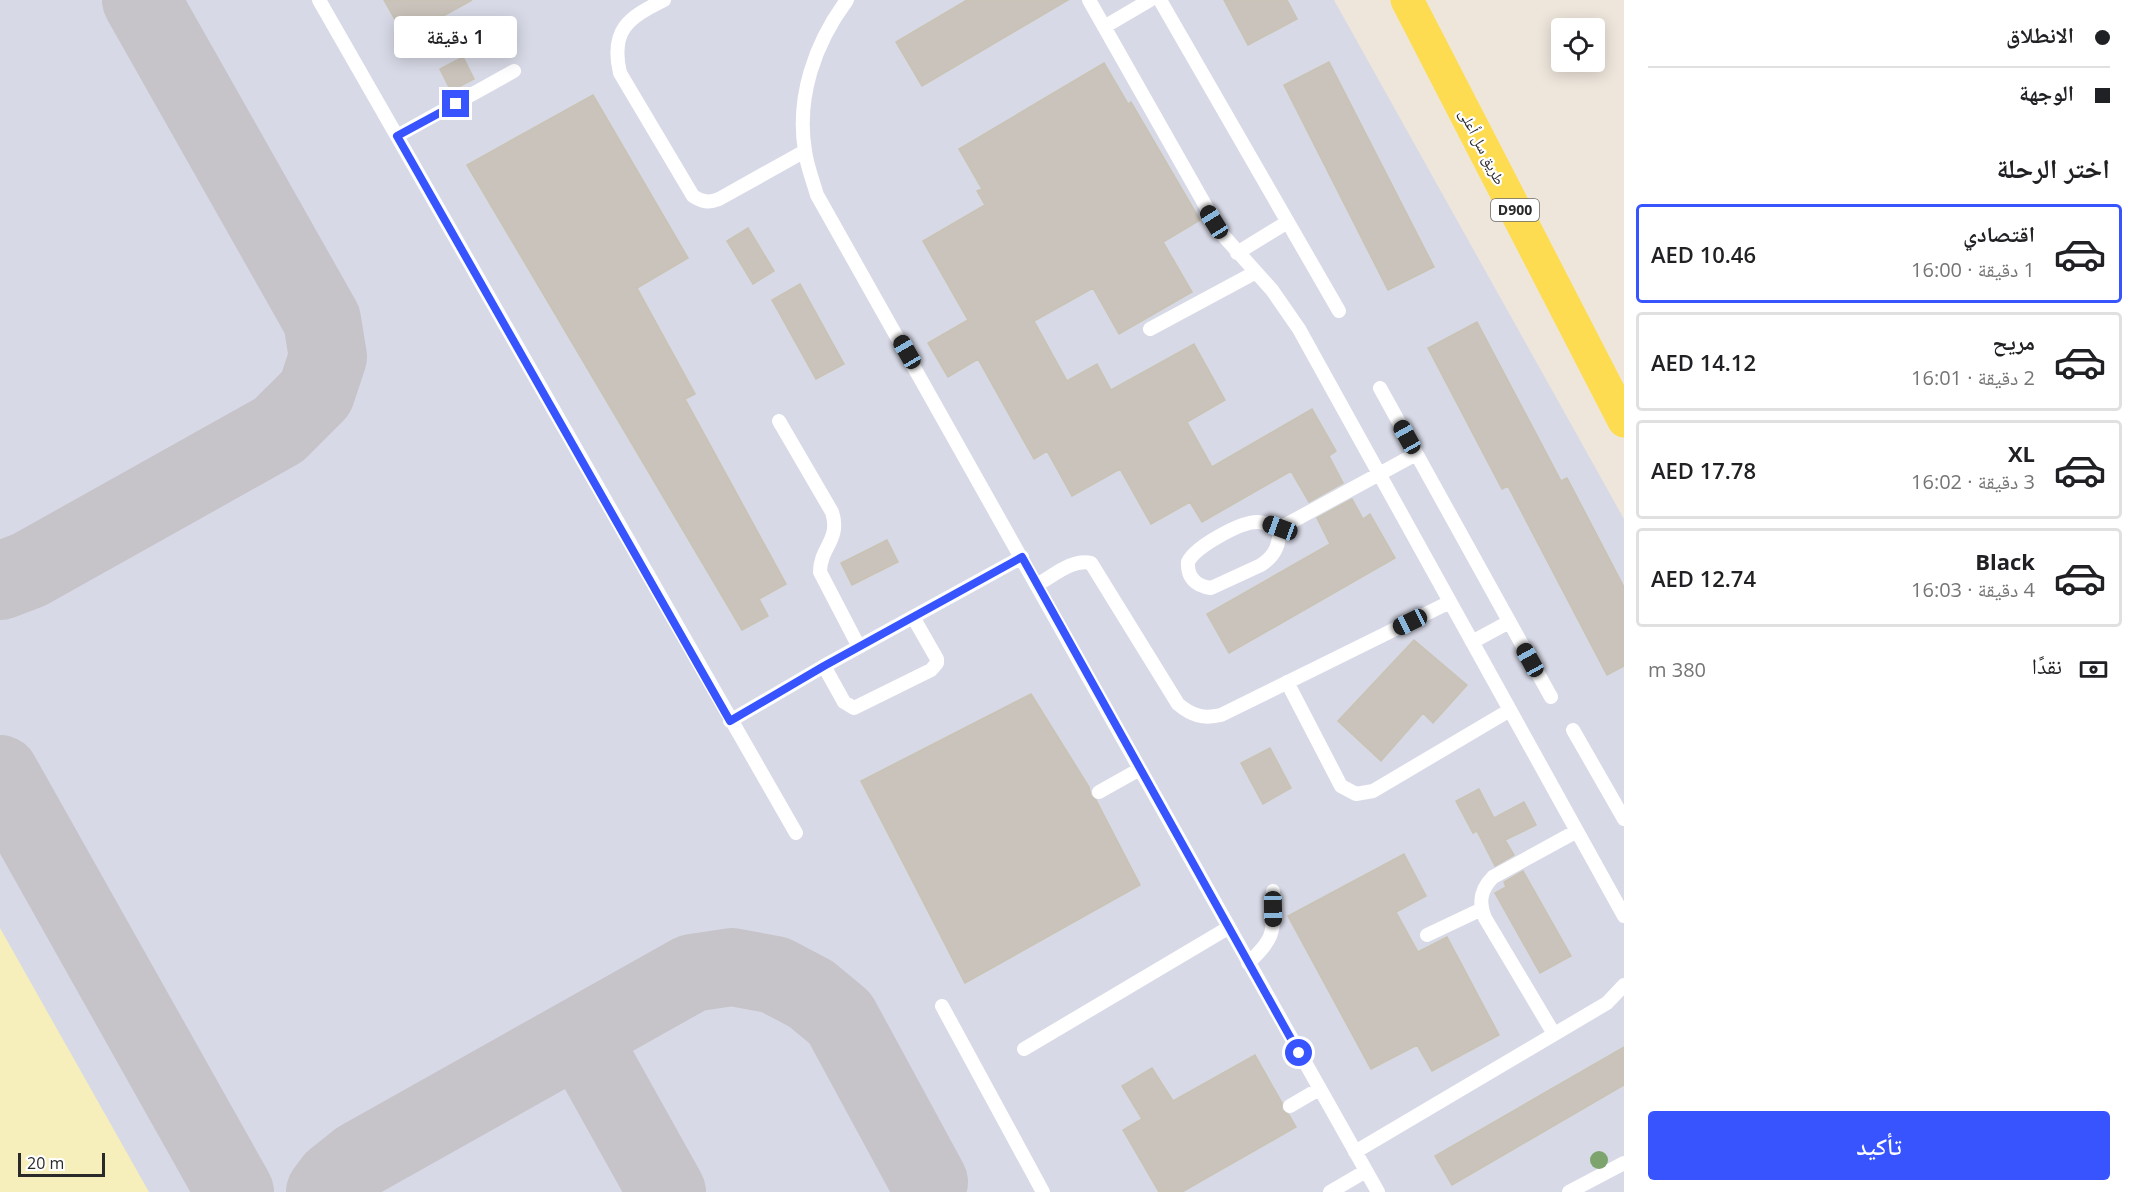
<!DOCTYPE html>
<html lang="ar">
<head>
<meta charset="utf-8">
<style>
  body { margin:0; font-family:"Open Sans","Noto Naskh Arabic",sans-serif; background:#f6f6f6; color:#202124; direction:rtl; height:100vh; display:flex; flex-direction:column; font-size:22px; white-space:nowrap }
  * { box-sizing:border-box; margin:0 }
  p { font-size:20px; color:#757577 }
  .icon { flex:none; width:33px; height:33px; fill:none; stroke:currentColor; stroke-width:2; stroke-linecap:round; stroke-linejoin:round }
  .map { position:relative; flex:1; overflow:hidden; direction:ltr }
  .panel { display:flex; flex-direction:column; background:#fff; width:510px }
  .panel>* { flex:none }
  .top-card { display:grid; align-content:center; height:132px; padding:0 24px; background:#fff }
  .buttons { position:absolute; left:1551px; top:18px; display:grid; gap:12px }
  .buttons a { display:grid; place-items:center; width:54px; height:54px; border-radius:6px; background:#fff; box-shadow:0 3px 15px #0003; font-size:30px }
  .scale { position:absolute; left:18px; bottom:15px; width:87px; box-sizing:border-box; padding-left:6px; border:3px solid #2a2a2a; border-top:0; font-size:16px; line-height:21px; white-space:nowrap; color:#2a2a2a; -webkit-text-stroke:4px #fff; paint-order:stroke }
  .end { position:absolute; width:27px; height:27px; margin:-14px; border:8px solid #3754ff; background:#fff; box-shadow:0 0 0 3px #fff }
  .from { border-radius:50% }
  .bubble { position:absolute; height:42px; border-radius:6px; background:#fff; box-shadow:0 3px 15px #0003; font-size:20px; font-weight:600; line-height:42px; text-align:center; direction:rtl }
  .car { position:absolute; width:18px; height:36px; margin:-18px -9px; border-radius:8px; box-shadow:0 0 4px 2px #0007; background:linear-gradient(#222 24%,#8ab4d8 0 40%,#222 0 76%,#8ab4d8 0 86%,#222 0) }
  .top-card b { display:flex; align-items:center; gap:21px; height:57px; font-size:22px }
  .top-card b+b { border-top:2px solid #e0e0e0 }
  .top-card i { width:15px; height:15px; background:#202124 }
  ul { padding:0; list-style:none }
  li { display:flex; align-items:center; gap:18px; height:99px; margin:0 12px 9px; padding:0 12px; border:3px solid #e0e0e0; border-radius:6px }
  li div { flex:1 }
  li b { display:block; font-size:22px }
  li em { font-style:normal; font-weight:600 }
  li.active { border-color:#3754ff }
  li>.icon { width:54px; height:54px; stroke-width:1.5 }
  h2 { padding:0 24px; font-size:27px; line-height:72px }
  .pay { display:flex; align-items:center; gap:15px; height:66px; padding:0 24px; font-size:22px }
  .pay p { margin-inline-start:auto }
  .cta { display:flex; gap:12px; margin-top:auto; padding:12px 24px }
  .cta a { flex:1; height:69px; border-radius:6px; background:#3754ff; color:#fff; font-size:24px; font-weight:600; line-height:69px; text-align:center }
  main { display:flex; flex:1; min-height:0 }
  .map>svg:first-child { display:block }
</style>
</head>
<body>
<main>
<section class="panel">
<div class="top-card">
<b><i class="from"></i>الانطلاق</b>
<b><i></i>الوجهة</b>
</div>
<h2>اختر الرحلة</h2>
<ul>
<li class="active"><svg class="icon" aria-label="car" viewBox="0 0 24 24"><path d="M5 17H2v-5l4-1 3-4h7l3 4 3 1v5h-3M9 17h6M6 11h13"/><circle cx="7" cy="17" r="2"/><circle cx="17" cy="17" r="2"/></svg><div><b>اقتصادي</b><p>1 دقيقة · 16:00</p></div><em>AED 10.46</em></li>
<li><svg class="icon" aria-label="car" viewBox="0 0 24 24"><path d="M5 17H2v-5l4-1 3-4h7l3 4 3 1v5h-3M9 17h6M6 11h13"/><circle cx="7" cy="17" r="2"/><circle cx="17" cy="17" r="2"/></svg><div><b>مريح</b><p>2 دقيقة · 16:01</p></div><em>AED 14.12</em></li>
<li><svg class="icon" aria-label="car" viewBox="0 0 24 24"><path d="M5 17H2v-5l4-1 3-4h7l3 4 3 1v5h-3M9 17h6M6 11h13"/><circle cx="7" cy="17" r="2"/><circle cx="17" cy="17" r="2"/></svg><div><b>XL</b><p>3 دقيقة · 16:02</p></div><em>AED 17.78</em></li>
<li><svg class="icon" aria-label="car" viewBox="0 0 24 24"><path d="M5 17H2v-5l4-1 3-4h7l3 4 3 1v5h-3M9 17h6M6 11h13"/><circle cx="7" cy="17" r="2"/><circle cx="17" cy="17" r="2"/></svg><div><b>Black</b><p>4 دقيقة · 16:03</p></div><em>AED 12.74</em></li>
</ul>
<div class="pay"><svg class="icon" aria-label="cash" viewBox="0 0 24 24"><path d="M3 7h18v10H3z"/><circle cx="12" cy="12" r="2"/></svg>نقدًا<p>380 m</p></div>
<div class="cta"><a>تأكيد</a></div>
</section>
<div class="map">
<svg width="1624" height="1192" viewBox="0 0 1624 1192">
  <rect width="100%" height="100%" fill="#eee6db"/>
  <path fill="#d7d9e6" d="M0,0H1334L1624,519V1192H0Z"/>
  <path fill="#f6efbb" d="M0,928L149,1192H0Z"/>
  <g fill="none" stroke-linecap="round" stroke-linejoin="round">
    <path stroke="#c6c3c9" stroke-width="78" d="M0,581L29,570L279,430L316,393L328,357L322,320L141,0
      M0,774L235,1192
      M580,1036L667,1192
      M325,1192L334,1180L359,1160L692,973L732,967L775,975L811,994L840,1018L929,1182"/>
  </g>
  <path fill="#c9c3bb" stroke="#c9c3b4" stroke-width="1.5" d="M384,0H472L405,37Z
    M967,0H1068L922,86L896,42Z
    M1224,0H1287L1297,19L1248,45Z
    M463,57L474,79L451,91L440,69Z
    M1329,62L1434,267L1388,290L1284,85Z
    M1104,63L1128,104L1131,102L1200,220L1163,242L1192,292L1119,334L1093,288L1034,321L1067,381L1097,364L1111,390L1194,344L1225,400L1187,422L1212,467L1312,409L1336,451L1329,456L1343,483L1309,502L1291,471L1202,522L1190,502L1151,524L1120,469L1072,496L1047,451L1034,459L978,359L948,377L928,343L968,320L923,241L985,205L977,191L982,189L959,149Z
    M593,95L688,258L637,288L695,394L685,399L786,584L759,599L768,616L742,630L467,165Z
    M748,228L774,271L753,284L727,241Z
    M800,284L844,364L816,379L772,300Z
    M1477,322L1561,481L1567,478L1624,587V666L1607,675L1508,486L1502,489L1428,348Z
    M1352,499L1363,519L1370,514L1395,558L1229,653L1207,614L1330,544L1317,518Z
    M887,540L898,562L852,585L841,563Z
    M1414,640L1467,685L1433,723L1423,713L1381,761L1338,721Z
    M1031,694L1089,787L1091,796L1096,800L1140,885L965,983L861,781Z
    M1270,748L1291,788L1263,804L1241,763Z
    M1479,789L1494,818L1524,802L1536,825L1505,840L1514,855L1495,866L1477,831L1473,833L1456,801Z
    M1404,854L1426,896L1396,912L1418,952L1447,937L1499,1035L1432,1071L1417,1045L1371,1069L1288,916Z
    M1523,871L1571,956L1540,973L1495,893L1506,887L1504,882Z
    M1624,1047V1085L1452,1185L1435,1156Z
    M1255,1055L1282,1103V1110L1289,1115L1296,1127L1182,1192H1159L1123,1130L1142,1119L1122,1086L1152,1068L1173,1101Z"/>
  <g fill="none" stroke-linecap="round" stroke-linejoin="round">
    <path stroke="#fff" stroke-width="14" d="M319,0L796,833
      M664,0C628,18 610,30 620,73L693,196C702,202 709,203 719,199L805,151
      M847,0C815,43 796,97 805,151C807,166 813,181 817,195L1378,1192
      M1089,0L1221,233L1272,290L1299,329L1624,916
      M1160,0L1339,311
      M1104,27L1150,0
      M397,136L514,71
      M1237,253L1286,223
      M1150,329L1256,272
      M1380,388L1551,697
      M779,421L832,512C841,540 820,547 820,572L859,647
      M1280,528C1279,545 1276,555 1261,565L1211,588C1195,586 1187,577 1188,562C1195,547 1240,522 1257,522C1265,522 1273,526 1280,528L1416,454
      M1038,584C1053,576 1073,558 1091,563L1178,704C1192,716 1204,719 1221,715L1450,602
      M1472,642L1509,622
      M824,666L844,702L854,708L931,670L937,663V659L913,617
      M1287,682L1341,786L1356,794L1373,791L1510,710
      M730,721L824,666L1022,557
      M1573,730L1624,819
      M1099,792L1140,769
      M1427,935L1482,909
      M1248,963C1278,936 1273,929 1273,891
      M942,1006L1043,1192
      M1554,1034L1485,918C1478,902 1481,889 1493,877L1577,831
      M1024,1049L1228,928
      M1290,1106L1319,1089
      M1355,1152L1607,1003L1624,985
      M1330,1192L1366,1171
      M1569,1192L1624,1163"/>
    <path stroke="#fddc51" stroke-width="33" d="M1407,0L1624,421"/>
  </g>
  <circle fill="#7ea46d" cx="1599" cy="1160" r="9"/>
  <g fill="none" stroke-linecap="round" stroke-linejoin="round">
    <path stroke="#3754ff" stroke-width="8" d="M456,104L397,136L730,721L824,666L1022,557L1299,1053"/>
  </g>
  <g text-anchor="middle" stroke-width="4.5" stroke-linejoin="round" paint-order="stroke">
    <rect fill="#fff" stroke="#6a6a6a" stroke-width="1.5" x="1491" y="199" width="48" height="22" rx="4.5"/>
    <g font-size="14" font-weight="bold" fill="#2a2a2a">
      <text x="1515" y="215">D900</text>
    </g>
    <g font-size="15" fill="#2a2a2a" stroke="#fff">
      <text transform="translate(1482 147) rotate(63)" y="5">طريق سل أعلى</text>
    </g>
  </g>
</svg>
<div class="buttons">
<a><svg class="icon" aria-label="locate" viewBox="0 0 24 24"><circle cx="12" cy="12" r="6"/><path d="M12 2v4M12 18v4M2 12h4M18 12h4"/></svg></a>
</div>
<div class="scale">20 m</div>
<i class="end from" style="left:1299px;top:1053px"></i>
<i class="end" style="left:456px;top:104px"></i>
<div class="bubble" style="left:394px;top:16px;width:123px">1 دقيقة</div>
<i class="car" style="left:1214px;top:222px;rotate:328deg"></i>
<i class="car" style="left:907px;top:352px;rotate:330deg"></i>
<i class="car" style="left:1407px;top:437px;rotate:331deg"></i>
<i class="car" style="left:1280px;top:528px;rotate:290deg"></i>
<i class="car" style="left:1410px;top:622px;rotate:244deg"></i>
<i class="car" style="left:1530px;top:660px;rotate:331deg"></i>
<i class="car" style="left:1273px;top:909px;rotate:179deg"></i>
</div>
</main>
</body>
</html>
